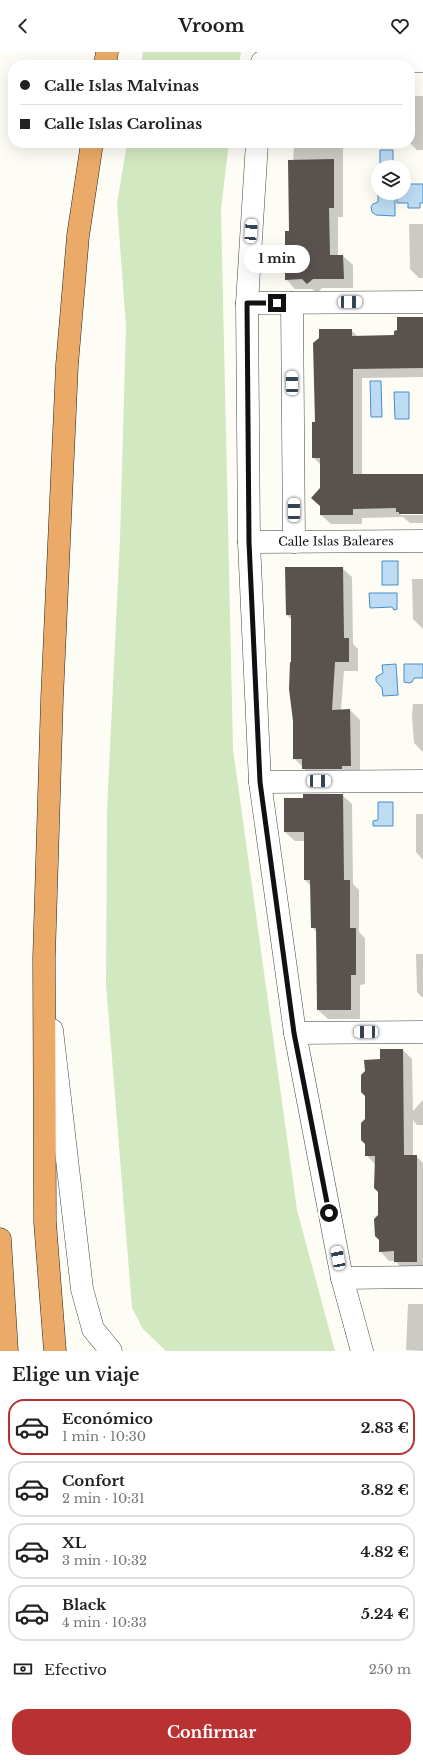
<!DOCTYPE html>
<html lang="es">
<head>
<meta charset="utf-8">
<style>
  body { margin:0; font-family:"Libre Baskerville",serif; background:#f2f2f2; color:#222; height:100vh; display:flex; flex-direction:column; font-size:15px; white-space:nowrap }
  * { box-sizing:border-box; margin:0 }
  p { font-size:13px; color:#767676 }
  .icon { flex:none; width:22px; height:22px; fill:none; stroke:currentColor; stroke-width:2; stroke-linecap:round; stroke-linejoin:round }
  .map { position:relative; height:1299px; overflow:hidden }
  .details { display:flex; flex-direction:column; background:#fff; flex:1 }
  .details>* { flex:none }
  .banner { position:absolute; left:8px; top:8px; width:407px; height:88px; border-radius:16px; box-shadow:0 4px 16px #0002; display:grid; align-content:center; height:88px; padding:0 12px; background:#fff }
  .tools { position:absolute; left:371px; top:108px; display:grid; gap:8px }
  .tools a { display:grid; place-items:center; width:40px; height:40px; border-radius:50%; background:#fff; box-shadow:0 4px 16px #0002; font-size:20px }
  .end { position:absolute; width:18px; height:18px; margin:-9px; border:5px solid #111; background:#fff; box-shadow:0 0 0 2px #fff }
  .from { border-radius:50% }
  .bubble { position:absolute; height:28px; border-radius:14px; background:#fff; box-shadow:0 4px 16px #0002; font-size:13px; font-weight:700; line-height:28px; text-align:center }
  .car { position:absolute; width:12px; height:24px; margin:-12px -6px; border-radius:5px; box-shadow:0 0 3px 1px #0007; background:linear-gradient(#fff 24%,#345 0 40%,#fff 0 76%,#345 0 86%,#fff 0) }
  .banner b { display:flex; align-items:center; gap:14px; height:38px; font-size:15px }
  .banner b+b { border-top:1px solid #e0e0e0 }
  .banner i { width:10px; height:10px; background:#222 }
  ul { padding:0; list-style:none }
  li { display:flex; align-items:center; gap:12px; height:56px; margin:0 8px 6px; padding:0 4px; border:2px solid #e0e0e0; border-radius:16px }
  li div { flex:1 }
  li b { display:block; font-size:15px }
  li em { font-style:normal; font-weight:700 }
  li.on { border-color:#b93131 }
  li>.icon { width:36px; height:36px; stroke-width:1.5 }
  h2 { padding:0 12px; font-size:18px; line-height:48px }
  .pay { display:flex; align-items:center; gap:10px; height:44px; padding:0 12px; font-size:15px }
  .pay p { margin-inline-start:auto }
  .primary-button { display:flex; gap:8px; margin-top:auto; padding:8px 12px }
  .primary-button a { flex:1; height:46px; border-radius:16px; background:#b93131; color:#fff; font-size:16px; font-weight:700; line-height:46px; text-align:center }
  header { display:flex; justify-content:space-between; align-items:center; height:52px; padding:0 12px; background:#fff; font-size:18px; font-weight:700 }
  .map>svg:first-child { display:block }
</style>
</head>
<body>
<header><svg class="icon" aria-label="back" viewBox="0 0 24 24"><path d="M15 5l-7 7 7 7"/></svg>Vroom<svg class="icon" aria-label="heart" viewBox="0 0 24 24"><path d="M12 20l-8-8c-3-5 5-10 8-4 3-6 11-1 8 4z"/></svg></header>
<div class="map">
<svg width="423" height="1299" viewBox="0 0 423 1299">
  <rect width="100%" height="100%" fill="#fefdf5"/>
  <path fill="#d2e8c0" d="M143,0H241L239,13H141Z
    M127,91H229L221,157L233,697L297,1158L335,1299H166L143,1277L132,1256L106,932L107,759L120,486L126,275L117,152Z"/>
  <path fill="#bddcf3" stroke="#488dc5" d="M380,98H393V115H380Z
    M378,132V141H395V164L376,163L372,160L371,155L373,152L378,150Z
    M404,132H423V151H420V156H408V151H397V141H404Z
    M370,329H381L382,365H371Z
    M394,340H409V367H395Z
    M382,509H398V533H382Z
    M369,541H397V557L394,558L392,555L370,556Z
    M396,612L398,643L383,644L382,636L376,629V625L383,621L382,613Z
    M404,612H423V626H414L412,630L409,631L404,630Z
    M378,750H393V774H373V769L378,768Z"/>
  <path fill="#0003" d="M410,44H423V98H417L410,91Z
    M294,91H348V92H343V165H338V204H343L353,213V236H322L317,241L312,237H295L286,227L290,180Z
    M409,172H423V226H419L410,217Z
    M423,266V325L362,326V423H423V461H399L401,463H423V471H410L403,465L362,466V472H331L321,463V413L313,405L316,371L351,278L358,285L395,284Z
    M342,516L352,525L353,592L358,597V619H344L341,658H350L360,668V723L313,726L294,706L292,568L287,563Z
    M412,527H423V577L413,567Z
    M413,652H423V700L414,691L412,665Z
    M342,743L352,752L353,832L359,838V880L365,886V932L360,933V967H328L318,958L317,881L312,875L311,834L305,828V789H295L285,780L304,747Z
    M416,762H423V808L416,800Z
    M416,902H423V946L417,940Z
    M403,998L412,1007L413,1059L423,1048V1073H417L413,1068V1104H416L423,1111V1219H405L395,1209H389L380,1199L379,1140L376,1113L366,1103V1067L381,1008Z
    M408,1252H423V1299L406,1298Z"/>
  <path fill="#59524e" d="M334,107V156H329L330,203H343L344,227H313L307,232L302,227L285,228V179H289L288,108Z
    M397,265H423V316L353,317V422H423V462H399V460H396V456L353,457V463H320V454L311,446L320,436V406H312V370H315L313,291L319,286V277H352V284L394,283V279L397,278Z
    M285,515H343L344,586H349V610H335L332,658L350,657L351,714H342V717H302V707H293V669L289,637L290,610H291V563H286Z
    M303,742H343L344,828H350V876H356V923H351V958H317L316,876H311L310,828H304V780H284V746H303Z
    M380,997H403L404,1103H417V1210H394V1199L379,1200V1188L375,1184L374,1167L378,1163V1140L374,1136L375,1104H365V1092L361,1088V1071L365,1067V1044L361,1040V1023L365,1019L364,1008L380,1007Z"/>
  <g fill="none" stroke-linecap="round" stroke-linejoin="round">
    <defs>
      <g id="minor">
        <path d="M262,10L423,9"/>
        <path d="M257,91L247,251L249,490L260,730L295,981L342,1226L362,1299"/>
        <path d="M247,251L423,250"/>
        <path d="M292,251L294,490"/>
        <path id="s1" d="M249,490L423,489"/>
        <path d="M260,730L423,729"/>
        <path d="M52,978L82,1237L93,1277L111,1299"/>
        <path d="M295,981L423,980"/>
        <path d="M342,1226L423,1225"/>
      </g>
      <path id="highway" d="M105,13L107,0
        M0,1187L7,1299
        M55,1299L45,1170L44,906L52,647L67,313L78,184L92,91"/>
    </defs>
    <use href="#minor" stroke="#444" stroke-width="23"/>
    <use href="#highway" stroke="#222" stroke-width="23"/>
    <use href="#minor" stroke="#fff" stroke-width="22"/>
    <use href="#highway" stroke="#ebaa67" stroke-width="22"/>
  </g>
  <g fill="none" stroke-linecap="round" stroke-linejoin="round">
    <path stroke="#111" stroke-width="5" d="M277,251H247L249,490L260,730L294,981L329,1161"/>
  </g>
  <g text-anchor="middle" stroke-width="4" stroke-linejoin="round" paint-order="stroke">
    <g font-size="12" fill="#111" stroke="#fff">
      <text dy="4" stroke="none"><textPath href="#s1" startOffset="87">Calle Islas Baleares</textPath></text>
    </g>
  </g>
</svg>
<div class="tools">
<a><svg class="icon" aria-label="layers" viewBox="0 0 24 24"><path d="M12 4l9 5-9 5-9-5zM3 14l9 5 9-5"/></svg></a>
</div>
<i class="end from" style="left:329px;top:1161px"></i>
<i class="end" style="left:277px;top:251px"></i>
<div class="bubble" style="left:244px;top:193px;width:66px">1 min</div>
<i class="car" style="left:251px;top:179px;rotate:4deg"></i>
<i class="car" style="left:350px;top:250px;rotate:89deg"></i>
<i class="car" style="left:292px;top:331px;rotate:359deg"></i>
<i class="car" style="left:294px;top:458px;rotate:0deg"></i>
<i class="car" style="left:319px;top:729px;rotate:90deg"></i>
<i class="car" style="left:366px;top:980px;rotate:270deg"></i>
<i class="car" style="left:338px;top:1206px;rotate:349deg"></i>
<div class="banner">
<b><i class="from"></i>Calle Islas Malvinas</b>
<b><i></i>Calle Islas Carolinas</b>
</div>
</div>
<section class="details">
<h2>Elige un viaje</h2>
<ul>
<li class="on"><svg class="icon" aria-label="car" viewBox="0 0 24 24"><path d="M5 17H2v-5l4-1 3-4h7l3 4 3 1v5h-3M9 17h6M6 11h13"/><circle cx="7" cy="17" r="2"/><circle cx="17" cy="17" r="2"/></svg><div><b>Económico</b><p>1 min · 10:30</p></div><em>2.83 €</em></li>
<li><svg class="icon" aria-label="car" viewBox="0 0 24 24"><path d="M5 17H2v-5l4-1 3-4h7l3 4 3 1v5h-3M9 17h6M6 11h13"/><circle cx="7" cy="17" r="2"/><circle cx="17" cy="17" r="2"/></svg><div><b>Confort</b><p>2 min · 10:31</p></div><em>3.82 €</em></li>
<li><svg class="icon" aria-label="car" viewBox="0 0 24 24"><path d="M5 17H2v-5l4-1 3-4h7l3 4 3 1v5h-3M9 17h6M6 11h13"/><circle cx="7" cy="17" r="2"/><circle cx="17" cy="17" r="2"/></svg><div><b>XL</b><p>3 min · 10:32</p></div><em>4.82 €</em></li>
<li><svg class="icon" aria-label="car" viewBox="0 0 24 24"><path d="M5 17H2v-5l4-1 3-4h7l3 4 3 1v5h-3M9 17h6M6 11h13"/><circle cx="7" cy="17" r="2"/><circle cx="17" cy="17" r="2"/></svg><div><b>Black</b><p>4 min · 10:33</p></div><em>5.24 €</em></li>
</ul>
<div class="pay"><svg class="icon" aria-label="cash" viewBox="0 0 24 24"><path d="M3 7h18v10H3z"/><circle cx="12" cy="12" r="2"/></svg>Efectivo<p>250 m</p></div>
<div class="primary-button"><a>Confirmar</a></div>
</section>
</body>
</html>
